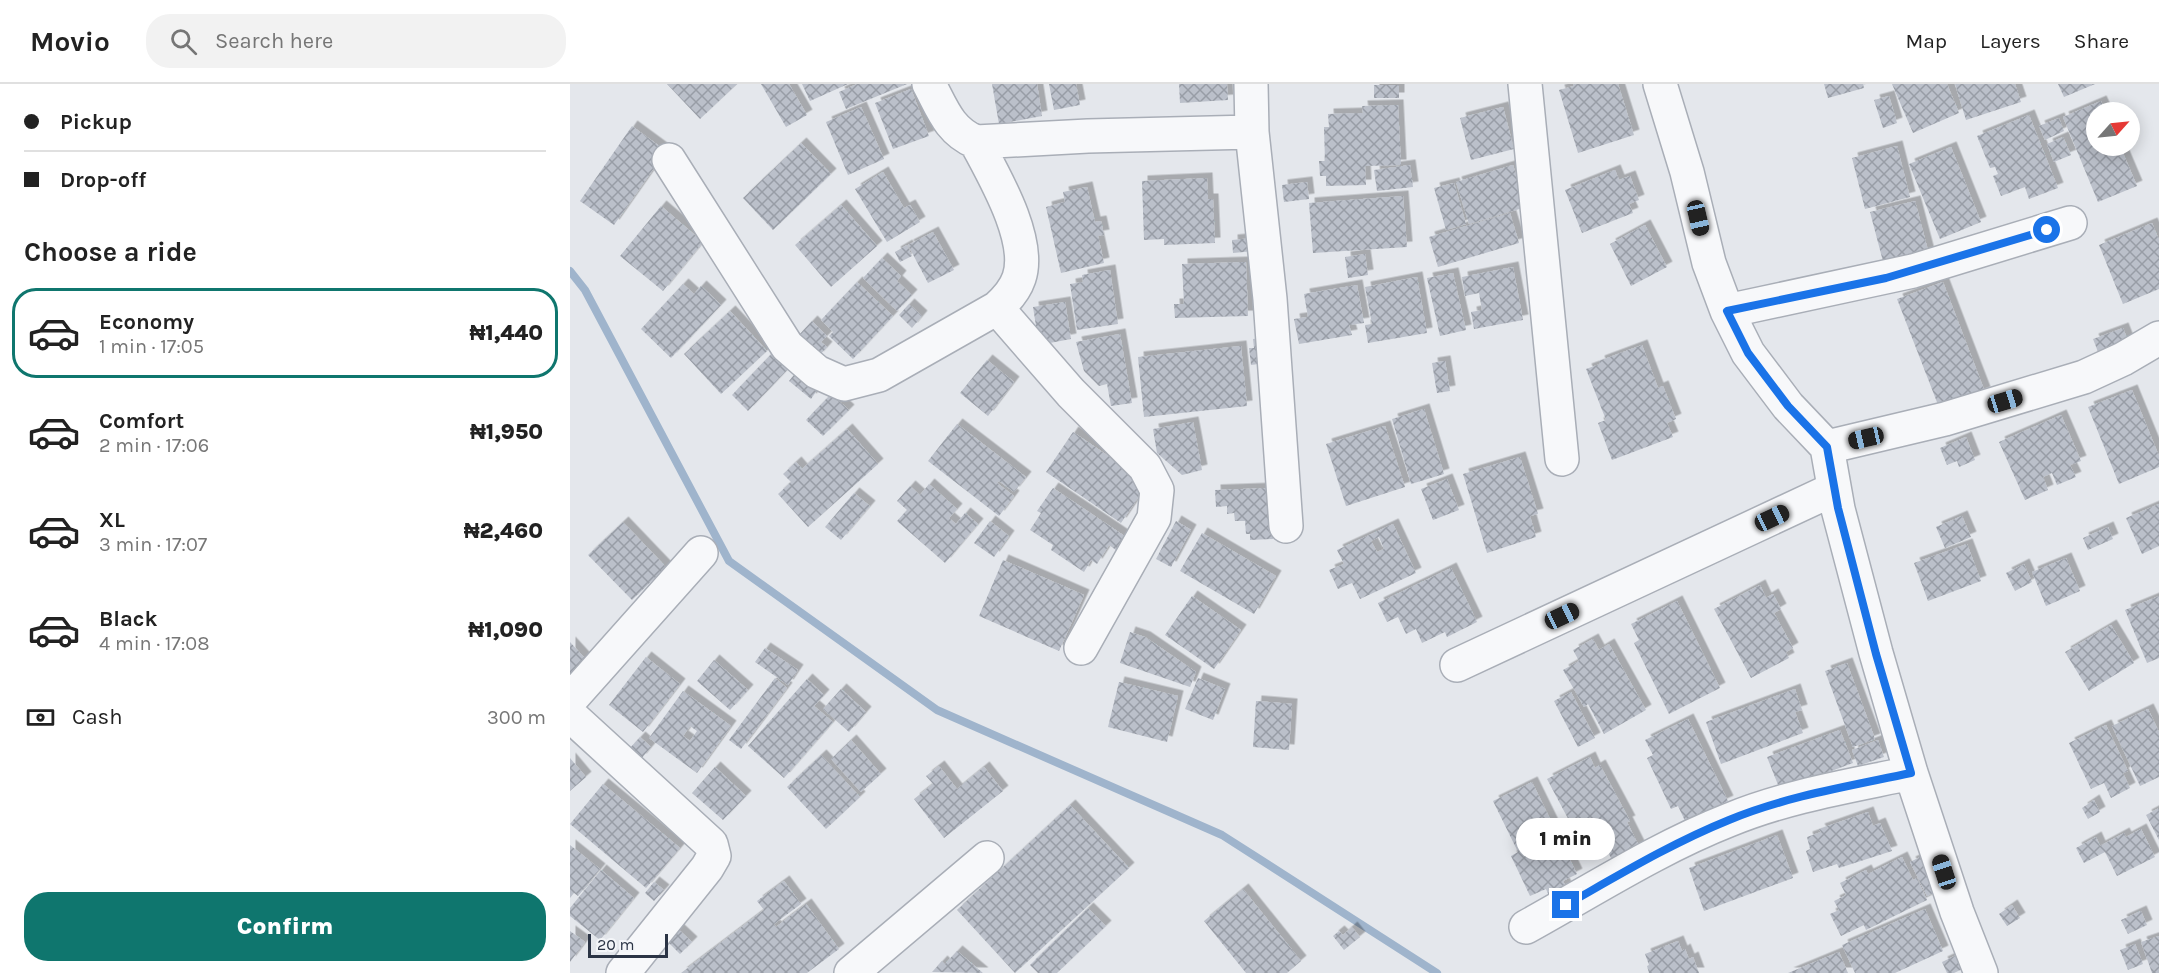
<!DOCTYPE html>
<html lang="en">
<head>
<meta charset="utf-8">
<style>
  body { margin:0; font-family:Karla,sans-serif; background:#f2f2f2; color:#222; height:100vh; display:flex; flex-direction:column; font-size:22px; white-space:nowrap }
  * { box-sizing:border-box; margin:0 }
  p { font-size:20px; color:#767676 }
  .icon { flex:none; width:33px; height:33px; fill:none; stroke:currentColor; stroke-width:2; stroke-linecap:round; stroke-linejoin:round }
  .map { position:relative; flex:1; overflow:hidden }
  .drawer { display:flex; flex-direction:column; background:#fff; width:570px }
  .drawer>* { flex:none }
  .banner { display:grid; align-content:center; height:132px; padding:0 24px; background:#fff }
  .needle { width:39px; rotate:63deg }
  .controls { position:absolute; left:1516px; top:18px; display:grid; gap:12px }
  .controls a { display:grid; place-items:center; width:54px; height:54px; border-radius:50%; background:#fff; box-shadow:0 3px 15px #0003; font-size:30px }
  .scale { position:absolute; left:18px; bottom:15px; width:80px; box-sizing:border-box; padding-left:6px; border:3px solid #2b3445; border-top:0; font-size:16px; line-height:21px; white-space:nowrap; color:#2b3445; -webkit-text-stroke:4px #f4f6f9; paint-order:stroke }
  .end { position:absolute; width:27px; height:27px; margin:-14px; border:8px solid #1a73e8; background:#fff; box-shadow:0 0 0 3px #fff }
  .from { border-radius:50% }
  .bubble { position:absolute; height:42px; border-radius:21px; background:#fff; box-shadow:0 3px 15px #0003; font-size:20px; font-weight:800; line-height:42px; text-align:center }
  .car { position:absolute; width:18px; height:36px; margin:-18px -9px; border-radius:8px; box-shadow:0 0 4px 2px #0007; background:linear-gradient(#222 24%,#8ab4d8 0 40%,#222 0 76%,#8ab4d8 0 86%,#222 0) }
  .banner b { display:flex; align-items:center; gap:21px; height:57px; font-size:22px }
  .banner b+b { border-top:2px solid #e0e0e0 }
  .banner i { width:15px; height:15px; background:#222 }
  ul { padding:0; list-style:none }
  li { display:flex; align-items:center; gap:18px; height:90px; margin:0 12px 9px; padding:0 12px; border:3px solid transparent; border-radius:24px }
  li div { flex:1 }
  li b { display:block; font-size:22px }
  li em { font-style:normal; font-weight:800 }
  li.selected { border-color:#0f766e }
  li>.icon { width:54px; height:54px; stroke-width:1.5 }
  h2 { padding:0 24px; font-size:27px; line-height:72px }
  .pay { display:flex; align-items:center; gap:15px; height:66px; padding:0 24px; font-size:22px }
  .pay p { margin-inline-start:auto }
  .action { display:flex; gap:12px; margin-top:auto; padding:12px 24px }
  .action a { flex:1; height:69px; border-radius:24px; background:#0f766e; color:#fff; font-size:24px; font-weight:800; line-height:69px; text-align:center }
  header { display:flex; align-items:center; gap:36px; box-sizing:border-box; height:84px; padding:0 30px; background:#fff; border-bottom:2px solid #e0e0e0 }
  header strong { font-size:28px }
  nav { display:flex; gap:33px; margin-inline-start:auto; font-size:21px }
  .search { width:420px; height:54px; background:#f2f2f2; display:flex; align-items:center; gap:15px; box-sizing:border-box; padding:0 21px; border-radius:24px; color:#767676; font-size:22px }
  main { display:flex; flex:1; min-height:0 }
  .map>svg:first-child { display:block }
</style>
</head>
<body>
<header>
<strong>Movio</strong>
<div class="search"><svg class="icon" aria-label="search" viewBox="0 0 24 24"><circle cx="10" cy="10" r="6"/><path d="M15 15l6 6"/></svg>Search here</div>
<nav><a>Map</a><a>Layers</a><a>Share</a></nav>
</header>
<main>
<section class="drawer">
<div class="banner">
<b><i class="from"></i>Pickup</b>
<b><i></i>Drop-off</b>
</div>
<h2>Choose a ride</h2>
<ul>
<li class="selected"><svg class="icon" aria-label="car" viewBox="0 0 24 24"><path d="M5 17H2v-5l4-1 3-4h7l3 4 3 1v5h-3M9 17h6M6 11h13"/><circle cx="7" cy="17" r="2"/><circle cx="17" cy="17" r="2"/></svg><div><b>Economy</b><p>1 min · 17:05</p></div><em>₦1,440</em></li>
<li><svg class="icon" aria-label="car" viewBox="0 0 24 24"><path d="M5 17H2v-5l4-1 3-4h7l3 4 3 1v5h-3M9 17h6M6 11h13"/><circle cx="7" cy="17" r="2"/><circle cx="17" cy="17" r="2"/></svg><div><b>Comfort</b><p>2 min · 17:06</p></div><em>₦1,950</em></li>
<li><svg class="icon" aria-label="car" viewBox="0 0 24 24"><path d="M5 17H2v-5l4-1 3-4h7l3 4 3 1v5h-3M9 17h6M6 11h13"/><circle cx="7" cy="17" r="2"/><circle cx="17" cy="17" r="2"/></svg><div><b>XL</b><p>3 min · 17:07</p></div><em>₦2,460</em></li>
<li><svg class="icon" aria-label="car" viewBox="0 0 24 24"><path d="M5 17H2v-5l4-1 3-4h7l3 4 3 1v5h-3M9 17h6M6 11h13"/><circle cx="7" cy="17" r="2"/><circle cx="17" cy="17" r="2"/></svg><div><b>Black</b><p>4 min · 17:08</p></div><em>₦1,090</em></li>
</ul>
<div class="pay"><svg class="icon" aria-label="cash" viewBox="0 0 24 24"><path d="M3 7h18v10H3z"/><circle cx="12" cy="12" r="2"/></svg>Cash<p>300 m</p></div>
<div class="action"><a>Confirm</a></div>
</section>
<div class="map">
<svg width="1589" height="889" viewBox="0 0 1589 889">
  <defs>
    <pattern id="building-cross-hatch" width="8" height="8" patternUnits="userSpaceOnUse" patternTransform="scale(1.5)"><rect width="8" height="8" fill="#bbc0ca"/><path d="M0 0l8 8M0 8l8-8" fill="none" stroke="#989da6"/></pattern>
    <filter id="shadow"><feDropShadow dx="5.5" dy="-5.5" stdDeviation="0" flood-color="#0004"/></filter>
  </defs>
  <rect width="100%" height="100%" fill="#e4e7ec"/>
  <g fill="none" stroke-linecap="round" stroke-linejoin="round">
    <path stroke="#9fb4cc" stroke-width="8" d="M0,187L15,206L159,477L367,626L652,751L867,889"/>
  </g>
  <path fill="url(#building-cross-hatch)" fill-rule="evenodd" filter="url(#shadow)" d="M97,0H167L130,35Z
    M191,0H219L237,31L216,43Z
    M232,0H278L240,17Z
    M287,0H337L276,25L269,8Z
    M422,0H467L472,32L429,40Z
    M479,0H506L510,21L484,26Z
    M609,0H657L658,16L610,19Z
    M1003,0H1048L1064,51L1008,69L989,6L1004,2Z
    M1254,0H1293L1294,4L1258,14Z
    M1322,0H1377L1389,29L1343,49Z
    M1385,0H1445L1451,18L1396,36Z
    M1488,0H1525L1494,13Z
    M804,1H829V14H804Z
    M341,5L359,52L323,65L305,19Z
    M1319,12L1327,39L1313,44L1304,16Z
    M1531,17L1536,28H1527V62H1550L1567,102L1528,118L1493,33Z
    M828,21L831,81L795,82L796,101L756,102V92H750L749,77H755L754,43H759L758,30L793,29L792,22Z
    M291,23L314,75L278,91L256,38Z
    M933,23L944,65L901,76L890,34Z
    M1459,31L1488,104L1459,115L1455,103L1431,112L1423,92L1428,90L1425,83L1420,84L1407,52Z
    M1489,34L1494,47L1475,56L1469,42Z
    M62,42L96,67L44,141L10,117Z
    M1493,53L1501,71L1484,78L1477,60Z
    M231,59L261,90L203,146L173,114Z
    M1327,62L1340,113L1295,125L1282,74Z
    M1381,63L1411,138L1370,155L1339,80Z
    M840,81L843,103L807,107L804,86Z
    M943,81L956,123L899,140L886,98Z
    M1045,86L1049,96L1060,92L1069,116L1059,120L1063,129L1012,149L995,106Z
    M313,88L334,124L340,121L350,138L317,158L285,105Z
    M637,94L638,115H643L645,159L594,161V155L574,156L572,97Z
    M737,98L739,115L714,118L712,101Z
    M884,99L896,140L876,146L864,104Z
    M517,103L525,138L531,137L534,151L528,152L534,179L491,189L476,123L495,118L493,108Z
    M833,112L837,163L743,169L739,119Z
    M1345,117L1360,174L1315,185L1300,128Z
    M271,121L307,162L261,203L225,161Z
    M91,122L133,158L93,207L50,172Z
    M940,129L949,159L868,183L859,153Z
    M1582,139L1589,156V205L1553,220L1529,161Z
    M1075,141L1097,183L1061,202L1040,160Z
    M363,148L384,186L358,199L338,161Z
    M683,154L684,167L663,169L662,156Z
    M337,161L342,172L330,178L325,168Z
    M795,170L798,191L778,194L775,173Z
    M312,174L331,192L327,197L342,211L327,227L293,194Z
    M676,178L678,232L605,234L604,220H614L612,180Z
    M943,183L953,236L904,245L901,228L912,226L909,209L895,212L892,193Z
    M540,186L548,240L507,246L500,200L513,198L512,191Z
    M883,189L896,246L870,252L857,194Z
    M847,193L857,249L798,259L795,241L802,240L795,203Z
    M287,198L323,232L283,275L259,252L263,248L251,236Z
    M1373,198L1415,308L1370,326L1327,215Z
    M113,200L124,210L131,202L151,221L101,274L71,245Z
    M787,201L794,239L779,241L782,251L729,260L724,235L738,233L734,210Z
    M495,218L501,255L469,261L463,223Z
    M339,220L352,232L342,244L329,231Z
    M160,227L197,267L151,310L114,270Z
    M242,237L257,252L251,258L257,263L248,273L227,253Z
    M1553,244L1560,262L1530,273L1523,255Z
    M550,250L562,319L541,322L537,300L529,302L514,287L506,258Z
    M692,254L696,279L681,281L679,264H684L683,255Z
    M1072,261L1088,304L1093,302L1106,335L1097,339L1103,353L1042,376L1028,339L1036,336L1016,285L1030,280L1029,277Z
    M671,262L677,322L574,333L568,273Z
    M206,265L222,281L178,327L162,311Z
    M417,276L444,298L418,332L390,309Z
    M875,277L880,307L867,309L862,279Z
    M227,287L248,305L241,315L219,297Z
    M1562,306L1589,372V383L1549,400L1518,323Z
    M261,310L279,326L253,352L236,336Z
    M854,325L874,390L841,400L822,335Z
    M1491,331L1511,377L1500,381L1506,393L1487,401L1482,389L1473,393L1478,406L1455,416L1429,358Z
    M623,338L632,386L612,391L587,369L583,345Z
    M387,340L456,393L444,408L429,397L427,399L444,412L429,432L358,377Z
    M815,342L835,403L776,422L756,360Z
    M277,345L308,380L238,443L208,410L221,398L213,390L226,378L232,385Z
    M503,348L578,399L551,439L476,388Z
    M1396,353L1405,376L1389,383L1387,377L1377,381L1370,364Z
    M950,373L968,430L960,432L966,453L917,469L893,390Z
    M877,395L889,426L863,436L851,405Z
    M359,400L387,425L379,434L386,440L395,429L408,440L375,479L327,437L337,426L327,417L340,402L350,411Z
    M483,404L559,455L550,469L539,461L527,480L521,476L514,488L481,466L483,461L460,446L471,429L467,427Z
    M700,404L703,455L680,456V450H676L675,437H665L664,429L657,430V422L646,423L645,406Z
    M284,409L300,422L271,456L255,443Z
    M1589,420V462L1572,470L1556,434Z
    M1392,432L1401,453L1375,464L1366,443Z
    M420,437L439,452L424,473L404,459Z
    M606,437L621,446L601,483L586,475Z
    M53,438L96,483L62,516L18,471Z
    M823,440L846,489L790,515L782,499L768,505L759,486L774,480L767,466ZM809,453L814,465L807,468L801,457Z
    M1538,443L1543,455L1518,466L1513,454Z
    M632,449L706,492L684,530L610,487Z
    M1397,460L1411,497L1358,517L1344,479Z
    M1496,474L1510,507L1476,522L1462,488Z
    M433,476L514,511L489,567L409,532Z
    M1454,480L1462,498L1445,507L1436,489Z
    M881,484L907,538L877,553L875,548L852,559L846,545L836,550L828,533L817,538L808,519Z
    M1190,501L1196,514L1203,510L1211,525L1204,529L1223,564L1216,568L1219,574L1181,594L1144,525Z
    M622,512L671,546L644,585L595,551Z
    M1589,512V574L1577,579L1555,526Z
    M1107,517L1150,604L1099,630L1064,559L1069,556L1061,540Z
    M1541,541L1564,579L1519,607L1495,568Z
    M560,548L575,553L626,588L620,603L550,579Z
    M1023,555L1029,566L1039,560L1076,626L1034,650L1018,620L1014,623L993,586L1009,577L1003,566Z
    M0,558L22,582L0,603Z
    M195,564L228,586L218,601L185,578Z
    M76,573L110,600L73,648L39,621Z
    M144,576L178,606L160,626L127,597Z
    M1277,579L1305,655L1283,663L1255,587Z
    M205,594L217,604L171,665L159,656Z
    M628,594L655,605L643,636L615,625Z
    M237,595L254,611L244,622L263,638L214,694L178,662Z
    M549,598L608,612L597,658L538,643Z
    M271,605L296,628L279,648L253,625Z
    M1225,605L1232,626L1225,628L1233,649L1151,680L1136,638Z
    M113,607L161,642L127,689L79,654ZM120,642L127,647L120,657L113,652Z
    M1001,608L1025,654L1008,663L984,617Z
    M686,617L722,620L719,666L683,663Z
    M1578,625L1589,648V693L1570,702L1542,642Z
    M1118,635L1158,717L1115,737L1108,722L1101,725L1077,674L1083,671L1075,656Z
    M1536,641L1558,687L1553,689L1560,704L1541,714L1534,699L1521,705L1499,659Z
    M1270,646L1283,679L1210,706L1197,673Z
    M70,653L81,663L71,675L59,665Z
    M281,656L311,690L291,708L261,675Z
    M1308,656L1314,673L1288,682L1282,666Z
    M251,671L290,713L256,745L217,703Z
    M1020,673L1025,684L1030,681L1060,737L1057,738L1071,766L1044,780L1037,766L1020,776L977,695Z
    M0,674L16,693L0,707Z
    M369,682L387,705L414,683L433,707L374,754L344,715L363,700L356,692Z
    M145,683L176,712L153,736L122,709Z
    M962,698L1007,790L993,797L996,803L979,812L976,805L960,812L941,772L948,768L923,717Z
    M33,700L110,764L76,804L0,740Z
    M1524,716L1530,728L1518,735L1512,724Z
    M500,721L559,784L445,889L387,826Z
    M1589,724V756L1576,731Z
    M1298,728L1303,742L1310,739L1322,767L1269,784L1267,780L1243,788L1236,767L1240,765L1237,753L1251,748L1249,745Z
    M1571,745L1585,773L1547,792L1535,768L1514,779L1506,764L1526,753L1530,762L1554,749L1556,753Z
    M1207,751L1223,794L1134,827L1119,784Z
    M0,761L30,785L8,812L4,809L0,814Z
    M1332,773L1343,796L1347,794L1357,816L1296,846L1294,841L1271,852L1260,830L1269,826L1264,817L1276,811L1270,799L1296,786L1298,790Z
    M1350,773L1367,807L1357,812L1340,778Z
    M31,786L64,814L30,856L0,832V824Z
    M214,797L231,820L204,840L206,843L236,820L269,865L237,889H111L194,826L187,817Z
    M84,798L94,806L84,817L75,809Z
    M673,805L731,877L717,889H676L634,837Z
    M1442,821L1450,834L1437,842L1429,830Z
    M518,824L536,842L487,889H468L460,881Z
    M1355,825L1373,867L1325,889H1285L1272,861Z
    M1571,827L1577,841L1558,850L1551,836Z
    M782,843L790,853L774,866L763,852L769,847L773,851Z
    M108,845L122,858L110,870L96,856Z
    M0,847L15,858L0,878Z
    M1589,852V889H1582L1571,858Z
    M1108,857L1112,867L1115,865L1119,875L1123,873L1129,889H1079L1077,882L1079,881L1075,870Z
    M1565,860L1573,880L1558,886L1550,866Z
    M387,867L413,889L362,888L372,877L375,880Z
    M1395,867L1401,881L1384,889H1377L1372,878Z
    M1269,868L1278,889H1218Z"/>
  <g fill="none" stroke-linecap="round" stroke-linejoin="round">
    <defs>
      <path id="minor" d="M359,0C372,24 379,47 406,58L518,52L682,48
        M681,0L682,48L700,215L716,442
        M955,0L992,375
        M1090,0L1117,88L1139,179L1157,227L1178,269L1218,322L1257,363L1268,425L1306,569L1341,689L1387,828L1411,889
        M99,76L217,262L247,288L274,300L309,291L427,224C436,216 445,206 449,194C462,156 424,92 406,58
        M427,224L501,309L575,383L587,406L584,434L511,564
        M1157,227L1343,187L1500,139
        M1257,363L1375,335L1514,293L1553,275L1589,254
        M887,581L1264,405
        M0,616L131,469
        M0,631L141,760L144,772L137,784L53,889
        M956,843C1023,806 1088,764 1159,736C1217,712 1280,702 1341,689
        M281,889L417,774"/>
    </defs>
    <use href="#minor" stroke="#a9aeb7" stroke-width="36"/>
    <use href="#minor" stroke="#f7f8fa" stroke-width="33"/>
  </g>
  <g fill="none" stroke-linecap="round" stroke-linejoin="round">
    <path stroke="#1a73e8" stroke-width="8" d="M996,821C1049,791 1102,759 1159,736C1217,712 1280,702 1341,689L1306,570L1268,424L1257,363L1218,322L1178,269L1157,227L1316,194L1477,146"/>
  </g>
</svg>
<div class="controls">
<a><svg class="needle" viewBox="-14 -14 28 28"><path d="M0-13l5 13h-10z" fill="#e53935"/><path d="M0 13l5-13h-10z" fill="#767676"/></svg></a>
</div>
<div class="scale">20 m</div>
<i class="end from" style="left:1477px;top:146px"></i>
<i class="end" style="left:996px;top:821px"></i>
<div class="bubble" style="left:946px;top:734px;width:99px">1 min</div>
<i class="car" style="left:1128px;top:134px;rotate:167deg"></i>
<i class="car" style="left:1435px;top:317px;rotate:73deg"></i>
<i class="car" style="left:1296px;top:354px;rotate:257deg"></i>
<i class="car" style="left:1202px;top:434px;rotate:65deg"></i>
<i class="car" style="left:992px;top:532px;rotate:65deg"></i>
<i class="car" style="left:1374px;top:788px;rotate:342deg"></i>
</div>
</main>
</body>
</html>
